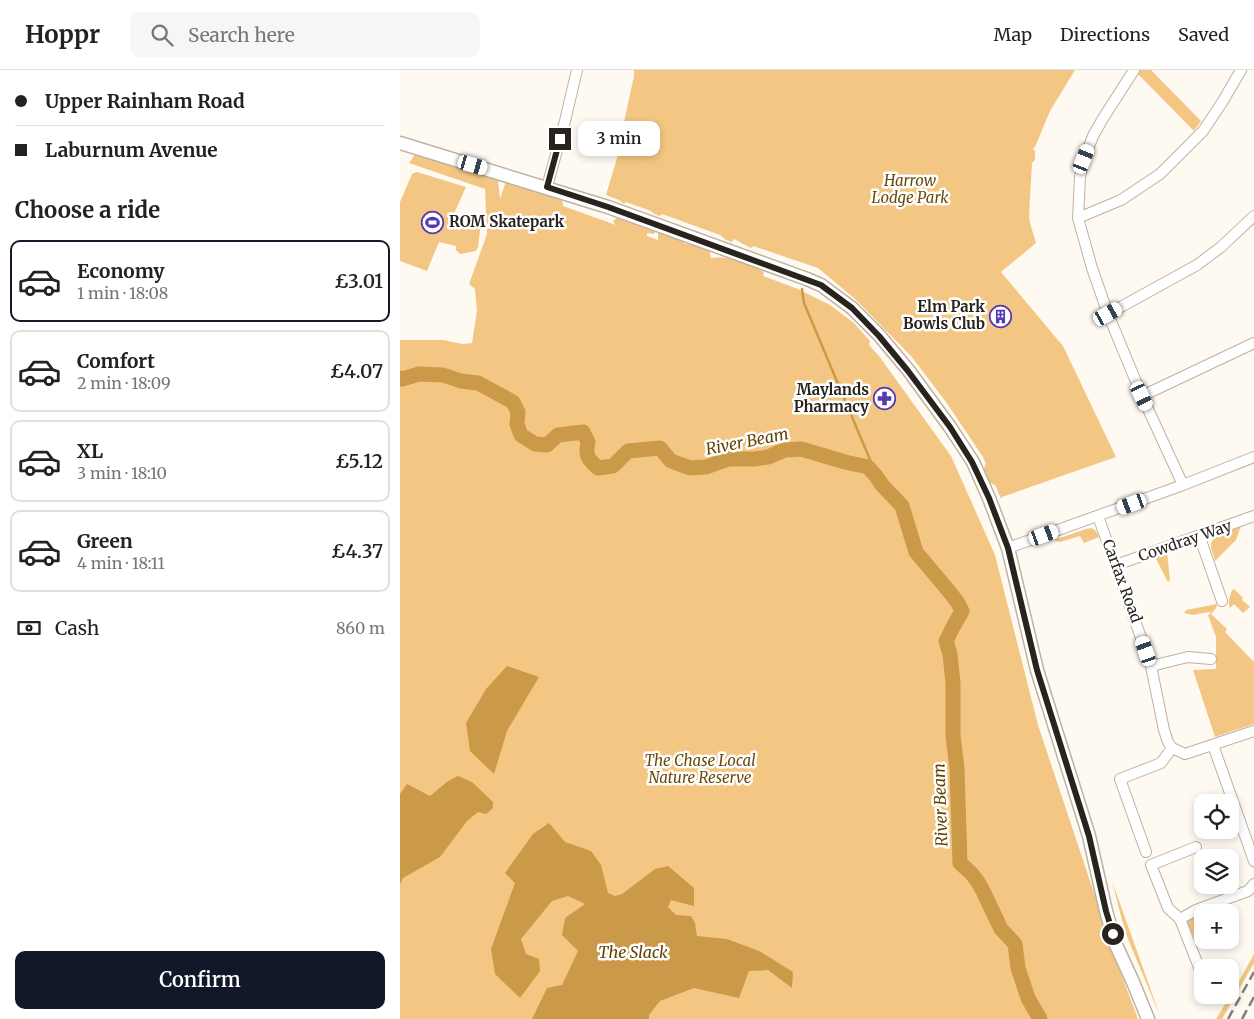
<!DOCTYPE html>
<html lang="en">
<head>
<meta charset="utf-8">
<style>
  body { margin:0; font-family:Merriweather,serif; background:#f6f6f6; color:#222; height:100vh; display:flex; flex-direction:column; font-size:19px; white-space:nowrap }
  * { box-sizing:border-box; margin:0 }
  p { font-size:16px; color:#767676 }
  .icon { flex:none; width:28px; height:28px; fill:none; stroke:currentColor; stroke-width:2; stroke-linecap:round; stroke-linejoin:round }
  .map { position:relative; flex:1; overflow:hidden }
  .details { display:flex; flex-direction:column; background:#fff; width:400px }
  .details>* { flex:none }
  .guide { display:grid; align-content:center; height:110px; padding:0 15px; background:#fff }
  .fabs { position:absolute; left:794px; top:724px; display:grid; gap:10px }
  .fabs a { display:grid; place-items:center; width:45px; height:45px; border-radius:10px; background:#fff; box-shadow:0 2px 8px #0003; font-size:25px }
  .end { position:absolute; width:22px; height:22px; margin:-11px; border:6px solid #28231c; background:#fff; box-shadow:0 0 0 2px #fff }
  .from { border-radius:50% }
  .bubble { position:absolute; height:35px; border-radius:10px; background:#fff; box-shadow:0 2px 8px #0003; font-size:16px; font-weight:600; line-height:35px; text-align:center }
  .car { position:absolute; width:15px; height:30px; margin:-15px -8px; border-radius:6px; box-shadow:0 0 4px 1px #0007; background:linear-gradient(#fff 24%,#345 0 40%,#fff 0 76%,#345 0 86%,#fff 0) }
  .guide b { display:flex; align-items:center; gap:18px; height:48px; font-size:19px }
  .guide b+b { border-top:1px solid #e0e0e0 }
  .guide i { width:12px; height:12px; background:#222 }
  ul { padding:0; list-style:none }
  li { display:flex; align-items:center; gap:15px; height:82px; margin:0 10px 8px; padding:0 5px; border:2px solid #e0e0e0; border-radius:10px }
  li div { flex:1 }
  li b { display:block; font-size:19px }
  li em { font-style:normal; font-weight:600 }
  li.selected { border-color:#111827 }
  li>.icon { width:45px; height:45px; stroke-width:1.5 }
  h2 { padding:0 15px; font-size:22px; line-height:60px }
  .pay { display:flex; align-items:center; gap:12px; height:55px; padding:0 15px; font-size:19px }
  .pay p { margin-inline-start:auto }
  .button { display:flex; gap:10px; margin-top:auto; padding:10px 15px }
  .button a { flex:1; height:58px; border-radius:10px; background:#111827; color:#fff; font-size:20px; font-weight:600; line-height:58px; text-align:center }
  header { display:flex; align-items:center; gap:30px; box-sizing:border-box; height:70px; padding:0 25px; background:#fff; border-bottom:1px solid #e0e0e0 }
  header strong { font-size:24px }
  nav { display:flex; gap:28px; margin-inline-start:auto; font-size:18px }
  .search { width:350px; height:45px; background:#f6f6f6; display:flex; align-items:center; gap:12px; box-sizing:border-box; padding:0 18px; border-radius:10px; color:#767676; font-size:19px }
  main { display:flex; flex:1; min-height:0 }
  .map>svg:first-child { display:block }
</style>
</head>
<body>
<header>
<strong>Hoppr</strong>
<div class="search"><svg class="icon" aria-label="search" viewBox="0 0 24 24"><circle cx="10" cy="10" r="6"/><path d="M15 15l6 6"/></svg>Search here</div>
<nav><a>Map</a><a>Directions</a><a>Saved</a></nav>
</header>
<main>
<section class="details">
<div class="guide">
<b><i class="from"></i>Upper Rainham Road</b>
<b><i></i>Laburnum Avenue</b>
</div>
<h2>Choose a ride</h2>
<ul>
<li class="selected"><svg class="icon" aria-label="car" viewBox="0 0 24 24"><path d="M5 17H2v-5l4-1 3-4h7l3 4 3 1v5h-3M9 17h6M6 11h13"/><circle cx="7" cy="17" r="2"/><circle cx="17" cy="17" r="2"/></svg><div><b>Economy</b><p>1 min · 18:08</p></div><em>£3.01</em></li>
<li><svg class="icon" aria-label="car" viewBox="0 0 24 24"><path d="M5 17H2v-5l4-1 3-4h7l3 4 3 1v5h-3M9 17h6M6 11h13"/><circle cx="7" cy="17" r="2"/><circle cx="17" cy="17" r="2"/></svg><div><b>Comfort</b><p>2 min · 18:09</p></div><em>£4.07</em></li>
<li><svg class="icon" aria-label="car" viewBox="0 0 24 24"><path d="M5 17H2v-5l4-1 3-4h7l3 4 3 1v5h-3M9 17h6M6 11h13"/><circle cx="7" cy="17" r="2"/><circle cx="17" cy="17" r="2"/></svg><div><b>XL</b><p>3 min · 18:10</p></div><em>£5.12</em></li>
<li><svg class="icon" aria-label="car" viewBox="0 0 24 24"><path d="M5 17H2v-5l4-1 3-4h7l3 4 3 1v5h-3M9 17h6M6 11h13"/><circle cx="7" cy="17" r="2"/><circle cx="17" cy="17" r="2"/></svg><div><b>Green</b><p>4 min · 18:11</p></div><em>£4.37</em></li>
</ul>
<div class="pay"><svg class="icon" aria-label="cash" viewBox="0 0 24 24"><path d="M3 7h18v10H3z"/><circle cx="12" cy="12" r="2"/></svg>Cash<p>860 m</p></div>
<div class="button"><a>Confirm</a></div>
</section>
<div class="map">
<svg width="854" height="949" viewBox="0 0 854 949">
  <rect width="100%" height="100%" fill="#fef9f1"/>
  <path fill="#f3c783" d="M234,0H675L650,41L635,77L633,79V80H635V90L632,93L629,147L630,153L636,173L601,202L663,276L716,387L602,427L601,429L595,415L590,413L583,402L585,395L586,394L583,387L546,332L511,286L454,228L418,198L353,176L352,178C345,176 341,172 334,169L332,172L326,170L320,165L262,144L260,146L254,144L251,141L226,132L224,134L219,130L206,125L223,68L221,66L234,6Z
    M739,0H751L801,51L794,61L737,3Z
    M16,83L98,110L100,129L107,108L119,117L133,119L162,127L163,136L216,155L213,152L216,148L224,150H232L256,161L254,164L247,163V166L258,170V160L281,169L285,174L291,173L309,179L311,188C329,185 348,194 364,202L363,206L398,219L430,235L454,253L470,271L469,275L479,286L551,386L595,485L638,655L720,901L738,949H0V270H43L62,274L72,273L77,241L75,219L69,214L87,164L85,119L9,93Z
    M17,102L66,117L51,150L81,153L78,177L76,181L60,184L56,180V176L39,172L27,201L0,191V132L12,104Z
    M841,456L836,470L815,491C814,486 811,480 811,475C811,465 833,459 841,456Z
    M691,458C696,460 697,462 699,467L684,473L680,466L660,472L654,470L686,459Z
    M767,482L770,510L768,512L755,487Z
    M834,519L843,528L842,530L850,537L843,543L834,534L830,538C827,532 830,527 832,520Z
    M817,534L816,538L811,544L827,559L825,562L854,592V654L815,667L793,600L816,599V567L808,545L811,543L809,542L793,545L784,543L786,540Z
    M712,811L760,946L728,869L722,850Z
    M797,843L800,868L797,872L787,854V851Z
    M854,884V893L822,949H816L838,913Z"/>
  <path fill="#ca9a49" d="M107,596L139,607L107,661L94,704L70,681L66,653L86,619Z
    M58,706L72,712L93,732V738L86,744L78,742L67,751L40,787L3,808L0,814V724L7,714L30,726L48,711Z
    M149,753L165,772L191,781L201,795L208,823L215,826L222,824L255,799L268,796L294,818V836L271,830L268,837L276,845L291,846L295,853L297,866L327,869L359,881L393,902L392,918L368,900L349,901L339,928L294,918L260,931L249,945V949H132L147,918L162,915L178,881L162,865L165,848L185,834L168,826L152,831L121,869L126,884L139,889L140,901L120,928L95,904L91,879L115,813L105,803L133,764Z"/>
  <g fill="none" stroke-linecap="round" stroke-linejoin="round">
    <path stroke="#ca9a49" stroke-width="2.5" d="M402,219L404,233L479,411"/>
    <path stroke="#ca9a49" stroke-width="15" d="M0,308L2,309L19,304L43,305L61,311L78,313L113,332L118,342L117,354L121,365L135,374L147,375L158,365L183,362L188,372C185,386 188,389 198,398L213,396L228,381L260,378L271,391L290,398L306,397L329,389H354L368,387L385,380L401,379L445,392L468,397L476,406L482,415L502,436L516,482L548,520L558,533L562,541L553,557L546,571L550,584L553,613V665L557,699L560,793L572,804L578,812L583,821L601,859L615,874L618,898L628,928L640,949"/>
    <defs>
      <path id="minor" d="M734,0L702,50L693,66L684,89L680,107L678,148L692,198L708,244L742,326L783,415
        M147,117L165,51L177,0
        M678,148L721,130L760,104L803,61L823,31L841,0
        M708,244L797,195L821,177L854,146
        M742,326L854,273
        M698,446L751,596L764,660L768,672L772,678L785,684L854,661
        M799,465L822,531
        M608,478L783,415L854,387
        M716,495L854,446
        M751,596L788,587L811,589
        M813,675L854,791
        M746,782L720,709L761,693L772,678
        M780,849L768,838L751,795L796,777
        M802,905L780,849L796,840L848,821L854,814"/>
      <path id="major" d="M0,73L208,137L407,209L421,215L452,238L479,265L509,301L550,357L573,392L589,428L608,478L637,600L689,766L706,841L716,875L733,912L748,949"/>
    </defs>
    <use href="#minor" stroke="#beb2a0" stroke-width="12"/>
    <use href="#major" stroke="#beb2a0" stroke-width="15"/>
    <use href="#minor" stroke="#fff" stroke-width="10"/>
    <use href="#major" stroke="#fff" stroke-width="12"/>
    <path stroke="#837e76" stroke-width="2.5" stroke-dasharray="10 5" stroke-linecap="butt" d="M828,949L854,902
      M842,949L854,927"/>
  </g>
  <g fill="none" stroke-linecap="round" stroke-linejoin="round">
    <path stroke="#28231c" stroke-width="6" d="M160,69L147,117L208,137L421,215L452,238L479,266L508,301L550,357L572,392L589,428L608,478L637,600L689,766L706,841L713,864"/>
  </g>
  <defs>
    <symbol id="stadium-ring" viewBox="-11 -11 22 22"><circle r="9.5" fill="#fff" stroke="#5639b1" stroke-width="1.5"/><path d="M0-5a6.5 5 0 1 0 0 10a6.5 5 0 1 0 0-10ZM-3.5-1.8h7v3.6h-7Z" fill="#5639b1"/></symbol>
    <symbol id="building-ring" viewBox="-11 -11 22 22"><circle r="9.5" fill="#fff" stroke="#5639b1" stroke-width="1.5"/><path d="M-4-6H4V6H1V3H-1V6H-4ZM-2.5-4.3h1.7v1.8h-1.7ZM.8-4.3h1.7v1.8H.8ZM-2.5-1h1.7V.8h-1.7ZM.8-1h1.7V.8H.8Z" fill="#5639b1"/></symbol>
    <symbol id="pharmacy-ring" viewBox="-11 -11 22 22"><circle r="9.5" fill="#fff" stroke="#5639b1" stroke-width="1.5"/><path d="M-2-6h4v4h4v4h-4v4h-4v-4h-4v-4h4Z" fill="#5639b1"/></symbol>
  </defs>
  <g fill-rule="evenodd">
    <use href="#stadium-ring" x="20" y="140" width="25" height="25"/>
    <use href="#building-ring" x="588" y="234" width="25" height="25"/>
    <use href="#pharmacy-ring" x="472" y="316" width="25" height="25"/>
  </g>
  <g text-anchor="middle" stroke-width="5" stroke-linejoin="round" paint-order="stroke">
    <g font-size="15" font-style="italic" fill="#6b4b0b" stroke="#fff">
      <text x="510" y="116">Harrow<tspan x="510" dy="17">Lodge Park</tspan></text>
      <text x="300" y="696">The Chase Local<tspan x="300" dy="17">Nature Reserve</tspan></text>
    </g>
    <g font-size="15" font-weight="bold" fill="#28231c" stroke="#fff" text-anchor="end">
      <text x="49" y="157" text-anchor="start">ROM Skatepark</text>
      <text x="585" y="242">Elm Park<tspan x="585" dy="17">Bowls Club</tspan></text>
      <text x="469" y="325">Maylands<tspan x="469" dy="17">Pharmacy</tspan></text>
    </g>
    <g font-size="15" fill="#28231c" stroke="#fff">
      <text transform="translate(785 471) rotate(-19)" y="5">Cowdray Way</text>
      <text transform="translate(722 511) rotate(70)" y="5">Carfax Road</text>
    </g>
    <g font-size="16" font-style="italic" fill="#624200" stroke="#fff">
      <text transform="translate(347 371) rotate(-11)" y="6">River Beam</text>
      <text transform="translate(540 735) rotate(-92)" y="6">River Beam</text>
      <text x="233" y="888">The Slack</text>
    </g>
  </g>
</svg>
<div class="fabs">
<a><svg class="icon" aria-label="locate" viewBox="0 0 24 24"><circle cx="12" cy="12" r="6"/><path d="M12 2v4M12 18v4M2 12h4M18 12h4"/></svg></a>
<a><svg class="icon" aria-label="layers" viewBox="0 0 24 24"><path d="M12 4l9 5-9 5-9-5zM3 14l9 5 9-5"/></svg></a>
<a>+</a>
<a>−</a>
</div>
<i class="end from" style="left:713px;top:864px"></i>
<i class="end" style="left:160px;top:69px"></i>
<div class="bubble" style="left:178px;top:51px;width:82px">3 min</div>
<i class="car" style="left:684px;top:89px;rotate:22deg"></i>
<i class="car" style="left:73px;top:95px;rotate:106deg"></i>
<i class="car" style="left:708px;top:244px;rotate:61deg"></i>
<i class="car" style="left:742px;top:326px;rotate:155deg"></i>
<i class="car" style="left:732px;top:434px;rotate:250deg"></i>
<i class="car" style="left:644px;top:465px;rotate:70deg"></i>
<i class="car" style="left:746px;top:581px;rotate:341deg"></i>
</div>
</main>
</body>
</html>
